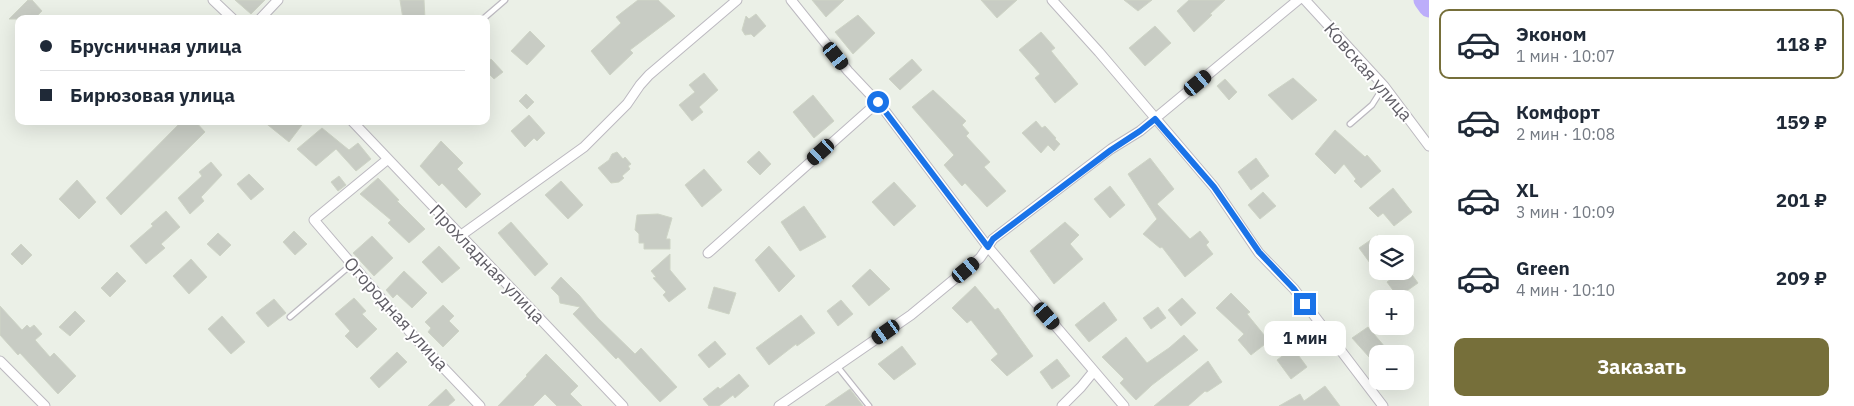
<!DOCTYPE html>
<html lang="ru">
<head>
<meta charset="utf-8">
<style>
  body { margin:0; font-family:"IBM Plex Sans",sans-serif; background:#f2f2f3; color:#1f2937; height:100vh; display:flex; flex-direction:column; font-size:19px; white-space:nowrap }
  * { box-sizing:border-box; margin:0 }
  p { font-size:16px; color:#747a83 }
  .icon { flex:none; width:28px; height:28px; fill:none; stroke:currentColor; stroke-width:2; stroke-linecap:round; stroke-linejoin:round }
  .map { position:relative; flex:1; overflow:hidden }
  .drawer { display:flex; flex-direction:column; background:#fff; width:425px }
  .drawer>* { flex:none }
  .guide { position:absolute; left:15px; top:15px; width:475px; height:110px; border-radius:10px; box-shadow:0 5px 20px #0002; display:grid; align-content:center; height:110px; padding:0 25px; background:#fff }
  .fabs { position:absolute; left:1369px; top:235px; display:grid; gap:10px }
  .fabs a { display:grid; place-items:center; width:45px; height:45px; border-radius:10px; background:#fff; box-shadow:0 5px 20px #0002; font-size:25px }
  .end { position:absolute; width:22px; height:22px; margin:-11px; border:6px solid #1a73e8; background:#fff; box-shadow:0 0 0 2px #fff }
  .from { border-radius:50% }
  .bubble { position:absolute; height:35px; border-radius:10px; background:#fff; box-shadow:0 5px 20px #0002; font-size:16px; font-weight:700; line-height:35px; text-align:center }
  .car { position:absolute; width:15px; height:30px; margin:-15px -8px; border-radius:6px; box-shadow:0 0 4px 1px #0007; background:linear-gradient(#222 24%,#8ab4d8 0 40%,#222 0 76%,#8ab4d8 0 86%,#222 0) }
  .guide b { display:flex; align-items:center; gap:18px; height:48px; font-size:19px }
  .guide b+b { border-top:1px solid #e0e1e3 }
  .guide i { width:12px; height:12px; background:#1f2937 }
  ul { padding:9px 0 0; list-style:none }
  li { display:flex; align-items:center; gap:15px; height:70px; margin:0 10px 8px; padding:0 15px; border:2px solid transparent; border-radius:10px }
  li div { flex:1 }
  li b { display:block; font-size:19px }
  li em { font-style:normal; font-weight:700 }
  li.on { border-color:#766f3a }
  li>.icon { width:45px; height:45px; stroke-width:1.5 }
  .primary-button { display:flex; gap:10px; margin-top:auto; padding:10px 25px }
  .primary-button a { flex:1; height:58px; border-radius:10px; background:#766f3a; color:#fff; font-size:20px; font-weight:700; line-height:58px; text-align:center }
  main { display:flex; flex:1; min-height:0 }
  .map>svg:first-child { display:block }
</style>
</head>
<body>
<main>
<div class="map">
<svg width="1429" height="406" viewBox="0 0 1429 406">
  <rect width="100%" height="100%" fill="#ebf0e7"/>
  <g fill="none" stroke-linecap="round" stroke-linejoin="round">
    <path stroke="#bcadfa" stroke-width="21" d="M1424,0L1429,7"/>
  </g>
  <path fill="#c8ccc4" stroke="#ced4c6" d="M28,0H32L42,11L34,19H9Z
    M235,0H265L251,14Z
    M400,0H424L425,19H403Z
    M638,0H658L675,16L630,50L633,53L610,75L591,51L621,23L616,17Z
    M812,0H844L826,17Z
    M981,0H1017L997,18Z
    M1124,0H1152L1138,11Z
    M1189,0H1225L1210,14L1212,15L1194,32L1177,11Z
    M756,14L766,26L754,37L751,34L745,35L742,30L746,16L749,19Z
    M858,15L875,33L853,54L835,32Z
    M1155,26L1171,43L1145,66L1129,48Z
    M530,31L545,46L527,65L511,51Z
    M1041,32L1055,48L1051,51L1078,84L1055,103L1035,78L1040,74L1019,50Z
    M491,59L503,72L494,79L486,71V63Z
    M912,59L922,70L900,90L889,79Z
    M704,73L718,90L699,107L703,112L692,121L679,105L695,92L689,85Z
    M1293,78L1317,100L1292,120L1268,95Z
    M1225,79L1237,92L1229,100L1217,86Z
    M933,90L966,121L962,125L969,133L966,136L990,162L984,167L1006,191L987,207L965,183L962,186L944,165L954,155L912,107Z
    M526,94L534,102L527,109L519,101Z
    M813,95L834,121L814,138L793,112Z
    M529,115L545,133L537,141L534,138L525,147L511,131Z
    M182,121H195L205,132L121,215L106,198Z
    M263,121H305L289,142Z
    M1036,121L1042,128L1045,126L1056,138L1055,139L1060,144L1054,151L1048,145L1041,153L1022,133Z
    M322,128L349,150L358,143L371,159L356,171L336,149L316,166L297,149Z
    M1335,130L1365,157L1367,155L1381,171L1361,188L1354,181L1356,179L1344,164L1335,174L1315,154Z
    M441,141L463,163L457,169L481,194L466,208L442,183L439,186L420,166Z
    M759,151L771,164L760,175L747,162Z
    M617,152L623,159L625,157L631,164L628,166L630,169L622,176L624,178L619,182L611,183L598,168L609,160L612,154Z
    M1150,158L1174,189L1157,204L1190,239L1200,231L1209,242L1206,245L1213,254L1185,277L1162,247L1160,248L1143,234L1157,219L1128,174Z
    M1256,158L1269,176L1251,190L1238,172Z
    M211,162L222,175L201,197L204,201L190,214L178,198L202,176L199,172Z
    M704,169L722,190L702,207L685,185Z
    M249,174L264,189L251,200L237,184Z
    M339,176L346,185L338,191L331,182Z
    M378,178L399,200L397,201L425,229L409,243L388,223L391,220L360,194Z
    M77,180L96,202L79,219L59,199Z
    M561,181L583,205L568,219L545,195Z
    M894,182L916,206L894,226L872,202Z
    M1110,186L1125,205L1110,218L1094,199Z
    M1393,188L1412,212L1394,226L1383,213L1378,217L1369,208Z
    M1263,192L1276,206L1260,219L1248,205Z
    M804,206L826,237L800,251L781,222Z
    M166,211L180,227L161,244L165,248L146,264L130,246L153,226L151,224Z
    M658,214L672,218L666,239H670V249H644V243H639V234L635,230L637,215Z
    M511,222L548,264L535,276L498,233Z
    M1065,222L1079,235L1070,244L1083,259L1054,284L1030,251Z
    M294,231L307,244L295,255L283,242Z
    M218,233L231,245L220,256L207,244Z
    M1378,235V258L1370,263L1359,248Z
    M372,236L393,258L374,276L353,253Z
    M21,244L32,255L22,265L11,254Z
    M439,246L460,268L442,283L422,262Z
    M769,246L795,276L779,292L755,260Z
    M670,254V270L686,289L669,302L663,295L666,292L653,278L656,277L651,271Z
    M191,259L207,277L189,294L173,276Z
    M1407,268L1418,283L1398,297L1387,282L1402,271H1405Z
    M870,269L890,289L869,306L852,286Z
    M404,271L427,293L412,308L397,294L393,298L386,290Z
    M117,272L126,281L110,297L101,288Z
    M561,277L579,295L598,318L635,354L641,348L677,387L660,402L618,357L616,359L573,314L580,307L560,303L559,296L551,288Z
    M975,286L995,310L998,308L1033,356L1007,376L991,360L998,354L971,320L967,323L952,308Z
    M714,287L736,293L729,314L708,308Z
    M1231,293L1250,312L1247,314L1269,341L1251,355L1238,340L1244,334L1216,308Z
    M354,298L366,311L362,314L377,329L357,348L345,336L350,331L335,314Z
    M1182,298L1196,313L1181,326L1168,310Z
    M274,299L286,313L268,327L256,313Z
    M841,300L853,314L838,326L827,311Z
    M1104,302L1117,320L1089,342L1075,325Z
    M443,305L454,316L449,321L459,331L443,347L428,332L431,328L425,322Z
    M0,306L22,330L27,325L30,328L34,325L42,334L35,340L50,357L54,353L76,376L58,394L20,353L18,355L0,335Z
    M1158,307L1166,318L1151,329L1143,318Z
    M75,311L85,321L70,336L59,327Z
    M801,315L815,333L797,346L796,344L769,365L756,348Z
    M222,316L245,342L231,354L208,329Z
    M1368,327L1385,347L1378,353V367L1352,338Z
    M1184,335L1198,350L1152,385L1136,400L1120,383L1124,379L1102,357L1126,337L1147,363L1169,348Z
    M715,341L726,354L709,368L698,355Z
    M902,346L916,364L894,380L878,364Z
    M1293,348L1307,367L1291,379L1277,360Z
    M397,352L407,362L379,388L370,378Z
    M546,354L578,386L570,394L582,406H557L545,394L533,406H498L527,376L526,375Z
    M1057,359L1070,376L1052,389L1040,372Z
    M1208,361L1222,382L1207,392L1205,391L1188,406H1154Z
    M739,374L749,386L735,398L733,395L719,406H709L703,399L718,387L720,389Z
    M1325,386L1340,406H1279L1300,394L1304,401Z
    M446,389L455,400L448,406H428Z
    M850,389L863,406H825Z"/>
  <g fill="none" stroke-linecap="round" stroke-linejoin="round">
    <defs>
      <path id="lane" d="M483,19L505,0
        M1350,124L1372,105L1384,86
        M290,317L352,264
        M837,366L869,406"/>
      <path id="street" d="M213,0L233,19
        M791,0L848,71L882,107L988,247L1124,406
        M1052,0L1099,52L1214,187L1259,253L1294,289L1383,406
        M1305,0L1384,86L1429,146
        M260,19L278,0
        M352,121L623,406
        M388,159L314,220L416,339L480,406
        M460,236L584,147L627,104L640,85L649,75L737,0
        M708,253L878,102
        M0,361L45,406
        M779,406L911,315L980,258L993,239L1111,149L1140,131L1298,0
        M1062,406L1081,387L1094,371"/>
    </defs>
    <use href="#lane" stroke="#bcb9c0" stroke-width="7"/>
    <use href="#street" stroke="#bcb9c0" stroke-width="11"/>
    <use href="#lane" stroke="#fff" stroke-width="4.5"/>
    <use href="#street" stroke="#fff" stroke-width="9"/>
  </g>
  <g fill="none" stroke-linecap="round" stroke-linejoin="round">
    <path stroke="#1a73e8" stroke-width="6" d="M878,102L988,247L993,239L1111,150L1140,131L1155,119L1214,187L1259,252L1294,289L1305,304"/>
  </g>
  <g text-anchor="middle" stroke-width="4" stroke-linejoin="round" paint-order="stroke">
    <g font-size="18" fill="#615f67" stroke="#fff">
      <text transform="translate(1368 72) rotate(49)" y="6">Ковская улица</text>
      <text transform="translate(487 264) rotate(46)" y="6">Прохладная улица</text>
      <text transform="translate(396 314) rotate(48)" y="6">Огородная улица</text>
    </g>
  </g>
</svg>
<div class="fabs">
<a><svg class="icon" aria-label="layers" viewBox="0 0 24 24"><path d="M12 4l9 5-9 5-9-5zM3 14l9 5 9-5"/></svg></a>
<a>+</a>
<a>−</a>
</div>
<i class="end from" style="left:878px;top:102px"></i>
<i class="end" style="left:1305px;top:304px"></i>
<div class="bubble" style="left:1264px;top:321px;width:82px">1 мин</div>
<i class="car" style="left:836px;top:56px;rotate:141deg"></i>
<i class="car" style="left:1198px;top:83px;rotate:50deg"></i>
<i class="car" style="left:821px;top:152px;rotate:228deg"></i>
<i class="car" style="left:966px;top:270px;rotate:50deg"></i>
<i class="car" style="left:1047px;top:316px;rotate:139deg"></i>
<i class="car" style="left:886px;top:332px;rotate:235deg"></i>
<div class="guide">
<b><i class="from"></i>Брусничная улица</b>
<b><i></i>Бирюзовая улица</b>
</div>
</div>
<section class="drawer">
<ul>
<li class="on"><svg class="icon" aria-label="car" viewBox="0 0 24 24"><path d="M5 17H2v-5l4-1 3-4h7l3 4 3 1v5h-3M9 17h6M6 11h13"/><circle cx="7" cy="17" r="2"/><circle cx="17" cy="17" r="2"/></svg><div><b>Эконом</b><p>1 мин · 10:07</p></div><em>118 ₽</em></li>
<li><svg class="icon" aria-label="car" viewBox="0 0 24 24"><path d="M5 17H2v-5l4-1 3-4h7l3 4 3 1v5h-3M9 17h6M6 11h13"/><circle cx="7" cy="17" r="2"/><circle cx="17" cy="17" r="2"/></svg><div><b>Комфорт</b><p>2 мин · 10:08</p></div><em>159 ₽</em></li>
<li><svg class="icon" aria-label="car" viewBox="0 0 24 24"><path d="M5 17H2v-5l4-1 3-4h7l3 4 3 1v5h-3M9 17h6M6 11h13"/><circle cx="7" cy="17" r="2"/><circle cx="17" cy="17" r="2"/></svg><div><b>XL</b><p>3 мин · 10:09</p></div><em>201 ₽</em></li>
<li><svg class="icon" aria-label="car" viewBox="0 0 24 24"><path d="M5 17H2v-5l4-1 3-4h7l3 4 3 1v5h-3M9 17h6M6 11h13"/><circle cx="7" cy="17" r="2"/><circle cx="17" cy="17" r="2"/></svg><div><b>Green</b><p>4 мин · 10:10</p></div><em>209 ₽</em></li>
</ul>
<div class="primary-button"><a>Заказать</a></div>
</section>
</main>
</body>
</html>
